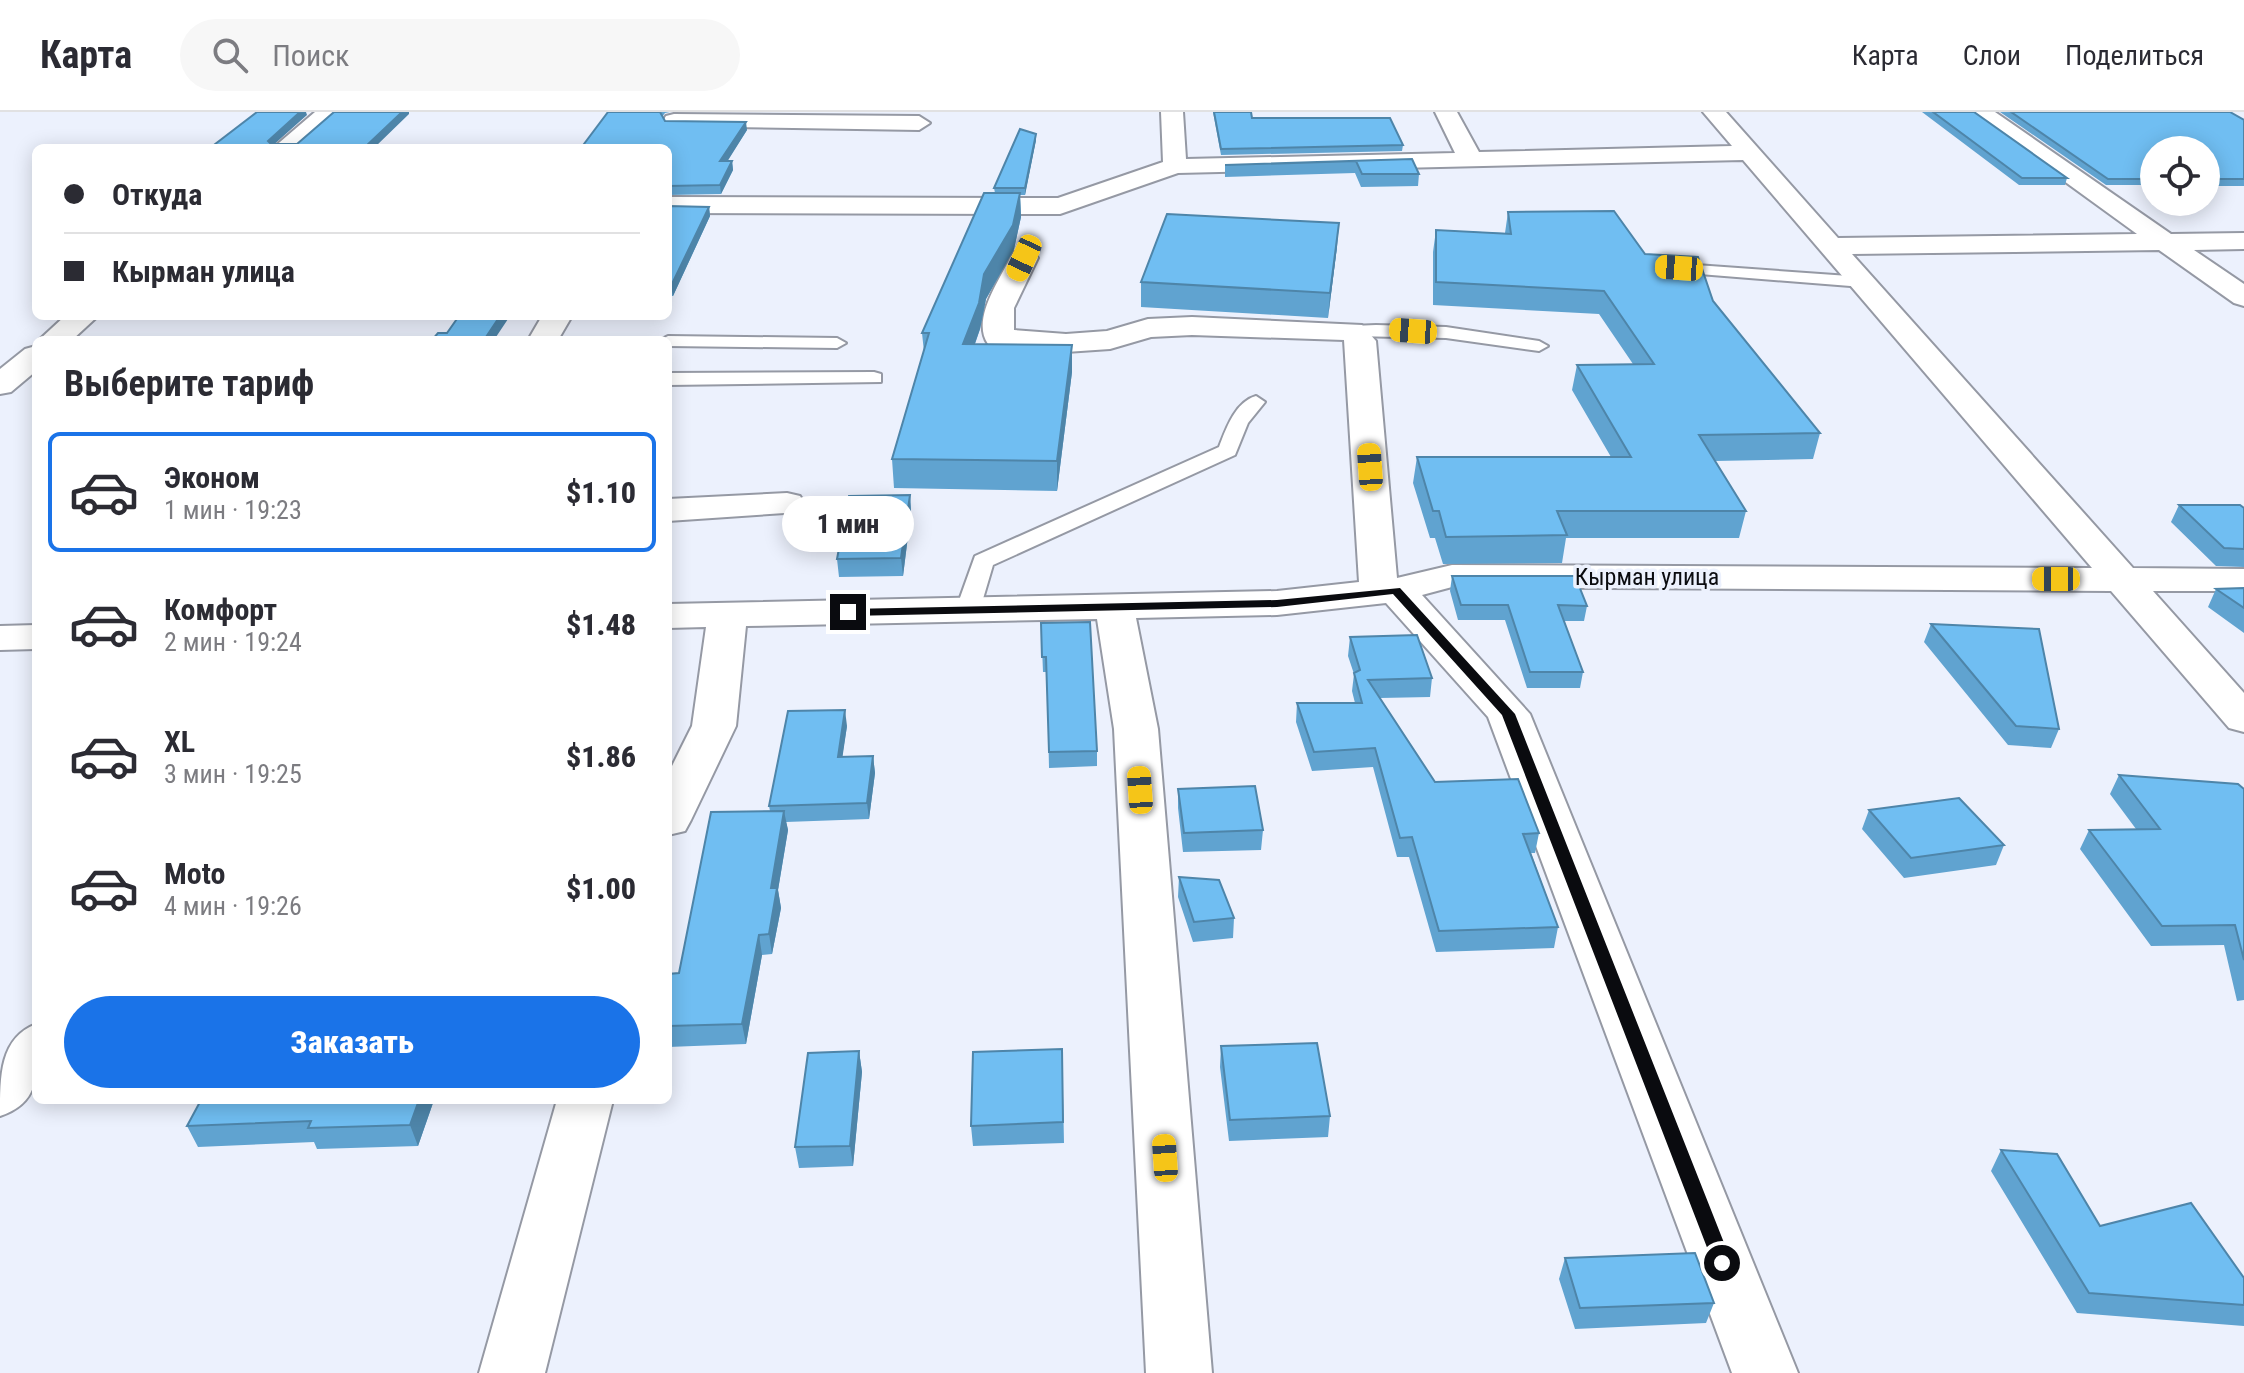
<!DOCTYPE html>
<html lang="ru">
<head>
<meta charset="utf-8">
<style>
  body { margin:0; font-family:"Roboto Condensed",sans-serif; background:#f7f7f7; color:#2b2b33; height:100vh; display:flex; flex-direction:column; font-size:30px; white-space:nowrap }
  * { box-sizing:border-box; margin:0 }
  p { font-size:26px; color:#7c7c81 }
  .icon { flex:none; width:44px; height:44px; fill:none; stroke:currentColor; stroke-width:2; stroke-linecap:round; stroke-linejoin:round }
  .map { position:relative; flex:1; overflow:hidden }
  .drawer { position:absolute; left:32px; top:224px; width:640px; height:768px; display:flex; flex-direction:column; background:#fff; border-radius:12px; box-shadow:0 4px 20px #0003 }
  .drawer>* { flex:none }
  .guide { position:absolute; left:32px; top:32px; width:640px; height:176px; border-radius:12px; box-shadow:0 4px 20px #0003; display:grid; align-content:center; height:176px; padding:0 32px; background:#fff }
  .tools { position:absolute; left:2140px; top:24px; display:grid; gap:16px }
  .tools a { display:grid; place-items:center; width:80px; height:80px; border-radius:50%; background:#fff; box-shadow:0 4px 20px #0003; font-size:40px }
  .end { position:absolute; width:36px; height:36px; margin:-18px; border:10px solid #0a0b0f; background:#fff; box-shadow:0 0 0 4px #fff }
  .from { border-radius:50% }
  .bubble { position:absolute; height:56px; border-radius:28px; background:#fff; box-shadow:0 4px 20px #0003; font-size:26px; font-weight:800; line-height:56px; text-align:center }
  .car { position:absolute; width:24px; height:48px; margin:-24px -12px; border-radius:10px; box-shadow:0 0 6px 2px #0007; background:linear-gradient(#f5c518 24%,#345 0 40%,#f5c518 0 76%,#345 0 86%,#f5c518 0) }
  .guide b { display:flex; align-items:center; gap:28px; height:76px; font-size:30px }
  .guide b+b { border-top:2px solid #e1e1e2 }
  .guide i { width:20px; height:20px; background:#2b2b33 }
  ul { padding:0; list-style:none }
  li { display:flex; align-items:center; gap:24px; height:120px; margin:0 16px 12px; padding:0 16px; border:4px solid transparent; border-radius:12px }
  li div { flex:1 }
  li b { display:block; font-size:30px }
  li em { font-style:normal; font-weight:800 }
  li.selected { border-color:#1a73e8 }
  li>.icon { width:72px; height:72px; stroke-width:1.5 }
  h2 { padding:0 32px; font-size:36px; line-height:96px }
  .button { display:flex; gap:16px; margin-top:auto; padding:16px 32px }
  .button a { flex:1; height:92px; border-radius:48px; background:#1a73e8; color:#fff; font-size:32px; font-weight:800; line-height:92px; text-align:center }
  header { display:flex; align-items:center; gap:48px; box-sizing:border-box; height:112px; padding:0 40px; background:#fff; border-bottom:2px solid #e1e1e2 }
  header strong { font-size:38px }
  nav { display:flex; gap:44px; margin-inline-start:auto; font-size:28px }
  .search { width:560px; height:72px; background:#f7f7f7; display:flex; align-items:center; gap:20px; box-sizing:border-box; padding:0 28px; border-radius:44px; color:#7c7c81; font-size:30px }
  .map>svg:first-child { display:block }
</style>
</head>
<body>
<header>
<strong>Карта</strong>
<div class="search"><svg class="icon" aria-label="search" viewBox="0 0 24 24"><circle cx="10" cy="10" r="6"/><path d="M15 15l6 6"/></svg>Поиск</div>
<nav><a>Карта</a><a>Слои</a><a>Поделиться</a></nav>
</header>
<div class="map">
<svg width="2244" height="1261" viewBox="0 0 2244 1261">
  <rect width="100%" height="100%" fill="#ecf1fd"/>
  <g fill="none" stroke-linecap="round" stroke-linejoin="round">
    <defs>
      <path id="service" d="M1668,151L1863,165L1871,170L1863,175L1662,159L1660,156Z
        M1376,213L1446,215L1539,229L1548,234L1539,239L1446,226L1352,224L1343,219L1352,214Z
        M668,224L837,226L846,231L837,236L668,234V228H660Z
        M874,260L881,262V270L668,273V261Z
        M1256,284L1265,290L1248,311L1235,343L993,453L980,497L968,504L960,502L956,497L975,444L1219,335C1226,317 1235,290 1256,284Z"/>
      <path id="minor" d="M315,0H339L299,36H273Z
        M1161,0H1183L1186,47L1455,41L1435,0H1457L1479,40L1732,34L1703,0H1726L1838,126L2137,122L1969,0H1995L2171,122L2244,121V137L2194,138L2244,172V194L2234,191L2159,138L1852,142L2133,456L2244,457V479H2153L2244,581V620L2229,616L2111,479L1452,475L1422,483L1530,602L1798,1261H1732L1488,605L1386,491L1277,503L1136,506L1158,617L1212,1261H1146L1114,617L1097,507L746,514L736,614L691,708L685,719L668,723V662L692,614L706,515L668,516V492L1277,479L1359,470L1344,228L1192,223L1151,225L1110,237L1066,240L988,232C971,208 999,169 1010,146L1014,140H1034L1038,146L1014,196V218L1066,222L1107,219L1148,207L1192,205L1362,213L1376,229L1397,466L1452,453L2092,456L1743,48L1178,61L1060,102L668,101V85L1058,86L1163,50Z
        M674,2L919,4L930,11L919,18L666,14L663,9L666,4Z
        M65,204H98L72,228H39Z
        M542,204H572L558,228H528Z
        M36,234V259L11,280L0,282V257L25,237Z
        M787,381L800,384L805,392L800,400L668,409V387Z
        M36,513V537L0,538V514Z
        M36,912C36,952 46,989 0,1004C0,963 0,926 36,912Z
        M557,988H613L545,1261H479Z"/>
    </defs>
    <use href="#service" stroke="#9599a4" stroke-width="4"/>
    <use href="#minor" stroke="#9599a4" stroke-width="4"/>
    <use href="#service" fill="#fff" fill-rule="evenodd"/>
    <use href="#minor" fill="#fff" fill-rule="evenodd"/>
  </g>
  <path fill="#60a3d0" d="M608,0H670L665,1L662,5L665,9L747,18L727,49H732L733,58L721,82L668,83V36Z
    M1213,0H1251L1252,6L1403,33L1402,39L1221,43Z
    M1922,0H1974L2067,66L2065,73H2019Z
    M2000,0H2230L2244,8V74H2206V38H2154V73H2106Z
    M1036,28L1025,83H1020L1021,105L1014,137L986,187L980,217L975,232L1072,233V260L1057,379L894,376L892,347L924,240L922,221L995,81L994,76Z
    M1412,47L1419,62L1418,74L1361,75L1355,61L1225,65V53Z
    M668,94L709,95L710,104L673,184H668Z
    M1508,100L1645,142L1713,189L1820,321L1813,347L1715,349L1746,399L1739,426H1566L1562,451L1443,452L1435,426H1430L1413,371L1417,345H1611L1572,278L1577,253L1633,252L1599,202L1433,193V140L1436,118L1505,121Z
    M1337,135L1328,206L1141,195V170Z
    M910,383L911,400L903,464L839,465L837,447Z
    M2179,393L2244,396V455L2216,454L2171,410Z
    M1452,464L1587,494L1584,509H1563L1583,560L1580,576H1527L1505,508H1458L1450,479Z
    M2244,476V521L2208,495L2216,477Z
    M1041,511L1097,639V654L1049,656L1047,560H1043Z
    M1931,512L2059,617L2051,636L2008,633L1924,530Z
    M1350,525L1432,566L1430,585L1380,586L1435,670L1539,721L1535,741H1531L1558,815L1554,836L1436,840L1409,745H1397L1373,655L1312,659L1296,610L1297,591H1355L1352,579L1354,562L1348,544Z
    M847,614L842,645L873,644L875,661L869,707L786,710L788,718L778,778L781,796L772,842L762,843L746,932L668,935V862L679,861L770,699L769,694Z
    M2119,663L2244,677V888L2237,889L2224,833L2151,834L2080,737L2089,718L2136,717L2110,682Z
    M1178,677L1263,718L1261,738L1183,740L1178,696Z
    M1869,698L2004,733L1996,753L1904,766L1862,717Z
    M1179,765L1234,806L1233,826L1193,830L1178,785Z
    M1221,934L1330,1004L1328,1025L1229,1029L1220,955Z
    M1062,937L1064,1031L973,1034L971,1014Z
    M859,939L862,960L853,1054L799,1056L795,1035Z
    M434,988L418,1034L317,1037L314,1030L198,1035L187,1014Z
    M2001,1038L2100,1114L2244,1166V1214L2077,1201L1991,1059Z
    M1565,1146L1714,1191L1706,1211L1575,1217L1559,1167Z"/>
  <path fill="#4e85a9" d="M300,0H306L307,3L270,36L268,29Z
    M402,0H409V2L374,36H364Z
    M746,10L747,18L722,58L720,49Z
    M1036,22V28L1025,83V76Z
    M732,49L733,58L721,82L720,73Z
    M1020,81L1021,105L1014,137L986,187L980,217L965,259L963,232L984,162Z
    M709,95L710,104L673,184L671,174Z
    M1339,111L1337,135L1328,206L1330,181Z
    M500,204H510L494,228H484Z
    M1072,233V260L1057,379V349Z
    M910,383L911,400L903,464L901,446Z
    M845,598L847,614L840,662L838,645Z
    M873,644L875,661L869,707L867,691Z
    M784,699L788,718L778,778L781,796L772,842L769,822L771,776Z
    M759,823L762,843L746,932L742,912Z
    M859,939L862,960L853,1054L850,1034Z
    M419,988H434L418,1034L410,1013Z"/>
  <path fill="#70bef2" stroke="#4e85a9" stroke-width="2" d="M257,0H300L268,29L271,32H297L334,0H402L364,36H210Z
    M608,0H660L665,9L746,10L720,49H732L720,73L668,74V36H581Z
    M1214,0H1251L1252,6H1390L1403,33L1221,37Z
    M1933,0H1974L2067,66H2022Z
    M2011,0H2230L2244,8V67H2206V38H2154V67H2108Z
    M1020,17L1036,22L1025,76H994Z
    M1412,47L1419,62H1362L1356,49L1225,53Z
    M984,81H1020L1013,113L984,162L979,191L963,232L1072,233L1057,349L892,347L929,221H922Z
    M668,94L709,95L671,174H668Z
    M1614,99L1645,142L1698,145L1713,189L1820,321L1699,323L1746,399H1557L1567,423L1446,425L1439,399H1433L1417,345H1631L1577,253L1654,252L1604,179L1436,170V118L1511,122L1508,100Z
    M1167,102L1339,111L1330,181L1141,170Z
    M459,204H500L484,228H432L438,221H447Z
    M910,383L901,446L837,447L849,384Z
    M2179,393H2240L2244,396V437L2224,436Z
    M1452,464H1575L1587,494L1558,493L1583,560H1530L1508,493H1461Z
    M2244,476V496L2216,477Z
    M1090,510L1097,639L1049,640L1046,545H1042L1041,511Z
    M1931,512L2039,517L2059,617L2016,614Z
    M1417,523L1432,566L1368,568L1435,670L1518,667L1539,721L1523,722L1558,815L1439,819L1412,725L1400,726L1375,636L1314,640L1297,591H1362L1354,561L1360,558L1350,525Z
    M845,598L838,645L873,644L867,691L769,694L788,599Z
    M2119,663L2238,672L2244,677V848L2235,813L2162,814L2089,718L2160,717Z
    M1255,674L1263,718L1184,721L1178,677Z
    M1959,686L2004,733L1911,746L1869,698Z
    M784,699L771,776H777L769,822L759,823L742,912L668,914V862L679,861L711,700Z
    M1179,765L1219,768L1234,806L1194,810Z
    M1317,931L1330,1004L1230,1008L1221,934Z
    M1062,937L1063,1010L971,1014L973,940Z
    M859,939L850,1034L795,1035L808,941Z
    M201,988H419L410,1013L308,1016L311,1009L187,1014Z
    M2001,1038L2057,1042L2100,1114L2191,1091L2244,1166V1193L2089,1181Z
    M1695,1141L1714,1191L1580,1196L1565,1146Z"/>
  <path fill="#0a0b0f" d="M1400,476L1515,602L1732,1151L1729,1157H1716L1713,1151L1502,603L1393,482L1277,495L848,504L842,500L848,497L1277,488Z"/>
  <g text-anchor="middle" stroke-width="7" stroke-linejoin="round" paint-order="stroke">
    <g font-size="24" fill="#0a0b0f" stroke="#ecf1fd">
      <text x="1647" y="473">Кырман улица</text>
    </g>
  </g>
</svg>
<div class="tools">
<a><svg class="icon" aria-label="locate" viewBox="0 0 24 24"><circle cx="12" cy="12" r="6"/><path d="M12 2v4M12 18v4M2 12h4M18 12h4"/></svg></a>
</div>
<i class="end from" style="left:1722px;top:1151px"></i>
<i class="end" style="left:848px;top:500px"></i>
<div class="bubble" style="left:782px;top:384px;width:132px">1 мин</div>
<i class="car" style="left:1024px;top:146px;rotate:205deg"></i>
<i class="car" style="left:1679px;top:156px;rotate:274deg"></i>
<i class="car" style="left:1413px;top:219px;rotate:274deg"></i>
<i class="car" style="left:1370px;top:355px;rotate:356deg"></i>
<i class="car" style="left:2056px;top:467px;rotate:270deg"></i>
<i class="car" style="left:1140px;top:678px;rotate:356deg"></i>
<i class="car" style="left:1165px;top:1046px;rotate:356deg"></i>
<div class="guide">
<b><i class="from"></i>Откуда</b>
<b><i></i>Кырман улица</b>
</div>
<section class="drawer">
<h2>Выберите тариф</h2>
<ul>
<li class="selected"><svg class="icon" aria-label="car" viewBox="0 0 24 24"><path d="M5 17H2v-5l4-1 3-4h7l3 4 3 1v5h-3M9 17h6M6 11h13"/><circle cx="7" cy="17" r="2"/><circle cx="17" cy="17" r="2"/></svg><div><b>Эконом</b><p>1 мин · 19:23</p></div><em>$1.10</em></li>
<li><svg class="icon" aria-label="car" viewBox="0 0 24 24"><path d="M5 17H2v-5l4-1 3-4h7l3 4 3 1v5h-3M9 17h6M6 11h13"/><circle cx="7" cy="17" r="2"/><circle cx="17" cy="17" r="2"/></svg><div><b>Комфорт</b><p>2 мин · 19:24</p></div><em>$1.48</em></li>
<li><svg class="icon" aria-label="car" viewBox="0 0 24 24"><path d="M5 17H2v-5l4-1 3-4h7l3 4 3 1v5h-3M9 17h6M6 11h13"/><circle cx="7" cy="17" r="2"/><circle cx="17" cy="17" r="2"/></svg><div><b>XL</b><p>3 мин · 19:25</p></div><em>$1.86</em></li>
<li><svg class="icon" aria-label="car" viewBox="0 0 24 24"><path d="M5 17H2v-5l4-1 3-4h7l3 4 3 1v5h-3M9 17h6M6 11h13"/><circle cx="7" cy="17" r="2"/><circle cx="17" cy="17" r="2"/></svg><div><b>Moto</b><p>4 мин · 19:26</p></div><em>$1.00</em></li>
</ul>
<div class="button"><a>Заказать</a></div>
</section>
</div>
</body>
</html>
